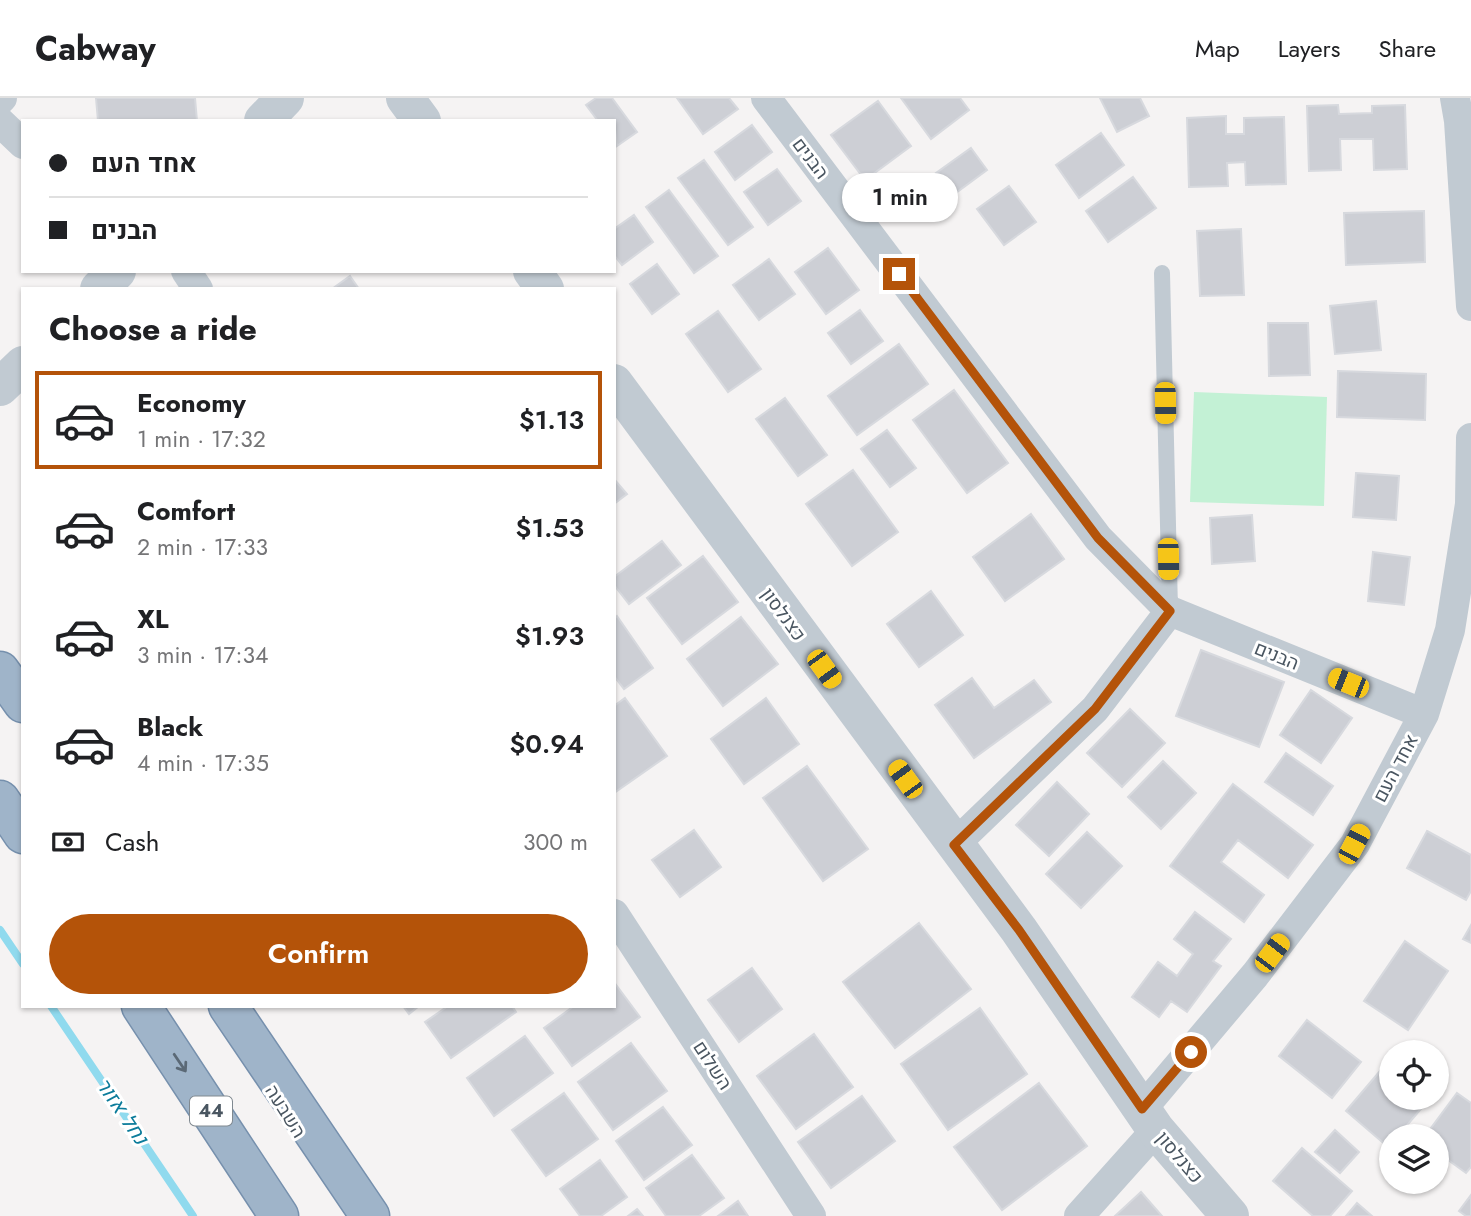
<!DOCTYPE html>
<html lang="en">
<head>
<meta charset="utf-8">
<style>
  body { margin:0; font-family:Jost,Heebo,sans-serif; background:#f6f6f6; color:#202124; height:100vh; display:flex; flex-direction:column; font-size:26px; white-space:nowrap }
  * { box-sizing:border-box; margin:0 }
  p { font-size:23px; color:#757577 }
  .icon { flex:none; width:38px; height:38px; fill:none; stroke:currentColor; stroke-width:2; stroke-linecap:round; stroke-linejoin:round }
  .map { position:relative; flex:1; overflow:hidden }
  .sheet { position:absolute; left:21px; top:189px; width:595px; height:721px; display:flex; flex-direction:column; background:#fff; border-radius:0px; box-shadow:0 2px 5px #0004 }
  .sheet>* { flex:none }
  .banner { position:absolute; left:21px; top:21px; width:595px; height:154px; border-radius:0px; box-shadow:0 2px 5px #0004; display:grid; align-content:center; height:154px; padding:0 28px; background:#fff }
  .buttons { position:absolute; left:1379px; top:942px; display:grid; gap:14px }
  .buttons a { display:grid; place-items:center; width:70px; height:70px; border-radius:50%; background:#fff; box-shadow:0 2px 5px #0004; font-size:35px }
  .end { position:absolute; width:32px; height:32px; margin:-16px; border:9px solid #b45309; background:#fff; box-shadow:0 0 0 4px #fff }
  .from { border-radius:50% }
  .bubble { position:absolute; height:49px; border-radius:24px; background:#fff; box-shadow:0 2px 5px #0004; font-size:23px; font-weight:600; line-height:49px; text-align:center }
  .car { position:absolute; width:21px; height:42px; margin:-21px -10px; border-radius:9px; box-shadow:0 0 5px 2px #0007; background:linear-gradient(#f5c518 24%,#345 0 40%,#f5c518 0 76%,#345 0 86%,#f5c518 0) }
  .banner b { display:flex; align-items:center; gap:24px; height:66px; font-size:26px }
  .banner b+b { border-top:2px solid #e0e0e0 }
  .banner i { width:18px; height:18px; background:#202124 }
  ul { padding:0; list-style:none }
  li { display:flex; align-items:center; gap:21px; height:98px; margin:0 14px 10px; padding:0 14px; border:4px solid transparent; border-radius:0px }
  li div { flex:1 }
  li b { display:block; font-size:26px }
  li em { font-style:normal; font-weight:600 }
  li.selected { border-color:#b45309 }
  li>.icon { width:63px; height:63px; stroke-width:1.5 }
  h2 { padding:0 28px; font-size:32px; line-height:84px }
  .pay { display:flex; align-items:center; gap:18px; height:77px; padding:0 28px; font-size:26px }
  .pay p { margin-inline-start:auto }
  .action { display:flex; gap:14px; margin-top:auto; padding:14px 28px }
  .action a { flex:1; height:80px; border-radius:42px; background:#b45309; color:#fff; font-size:28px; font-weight:600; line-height:80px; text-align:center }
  header { display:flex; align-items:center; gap:42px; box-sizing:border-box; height:98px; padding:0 35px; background:#fff; border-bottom:2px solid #e0e0e0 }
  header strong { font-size:33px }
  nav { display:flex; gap:38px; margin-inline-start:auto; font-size:24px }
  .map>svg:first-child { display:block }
</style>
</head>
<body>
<header>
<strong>Cabway</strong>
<nav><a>Map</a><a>Layers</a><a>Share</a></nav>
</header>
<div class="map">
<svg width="1471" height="1118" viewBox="0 0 1471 1118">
  <rect width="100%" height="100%" fill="#f5f3f3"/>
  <path fill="#c3f1d5" d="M1194,294L1327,299L1324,408L1190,404Z"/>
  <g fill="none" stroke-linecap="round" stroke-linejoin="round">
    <path stroke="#90daee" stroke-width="8" d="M0,832L23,866
      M51,908L193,1118"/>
  </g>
  <path fill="#cdcfd5" stroke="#d7d9de" stroke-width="2" d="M96,0H195L197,23H98Z
    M596,0H612L637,34L617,48L614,23H598L586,7Z
    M677,0H729L738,11L703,36Z
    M901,0H960L969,12L931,41Z
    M1100,0H1140L1149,18L1117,34Z
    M878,3L911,48L865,82L831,37Z
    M1338,7L1339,16L1372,15V8L1405,7L1407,71L1374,72L1373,41H1340L1341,72L1309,73L1307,8Z
    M1226,18V36H1244V20L1284,19L1286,86L1246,87L1245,64L1227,65L1228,88L1189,89L1187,20Z
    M752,27L772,54L735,82L715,54Z
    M1101,35L1124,67L1079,100L1056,67Z
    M971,50L987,72L953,97L936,75Z
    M704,62L753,129L728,147L678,80Z
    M777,71L801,103L768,127L744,94Z
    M1133,79L1156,110L1108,144L1086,113Z
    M1009,88L1036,124L1004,147L977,111Z
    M669,92L718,158L694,175L646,109Z
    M1424,113L1425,164L1346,167L1344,115Z
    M634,117L653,144L622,167L614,157V131Z
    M1241,131L1244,197L1200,198L1197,133Z
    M828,150L859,192L826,216L795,174Z
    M769,161L795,196L759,222L733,187Z
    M657,166L679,196L652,216L630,186Z
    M350,178L359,191H332Z
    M1376,203L1381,252L1335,256L1330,208Z
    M860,212L883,243L851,266L828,235Z
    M718,213L761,271L728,294L686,236Z
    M1268,225H1308L1310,277L1269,278Z
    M899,246L928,286L857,337L828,298Z
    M1338,273L1426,276L1425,322L1337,319Z
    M954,292L1008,365L967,395L913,322Z
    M785,300L827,357L798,378L756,321Z
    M887,332L916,370L890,389L861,351Z
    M853,372L898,434L852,468L806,406Z
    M1356,375L1399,378L1396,422L1353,419Z
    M614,381L627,396L614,406Z
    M1031,416L1064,461L1005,503L973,459Z
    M1252,417L1255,463L1212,466L1210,420Z
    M662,443L681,467L629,506L614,487V479Z
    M1373,454L1410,459L1404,507L1368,503Z
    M703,458L738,504L682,546L647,500Z
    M931,493L963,537L919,569L887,526Z
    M617,518L653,570L624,591L614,578V521Z
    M741,519L778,566L723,608L687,561Z
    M1201,552L1284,584L1259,649L1176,618Z
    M972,580L994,610L1034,582L1051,604L974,660L935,607Z
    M1311,592L1352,620L1321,665L1280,637Z
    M625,600L667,658L614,695V608Z
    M766,600L799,646L744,686L711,641Z
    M1130,611L1165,645L1122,689L1087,655Z
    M1286,655L1333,688L1313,717L1265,684Z
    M1163,663L1196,695L1161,731L1128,699Z
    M807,668L868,751L823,783L763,700Z
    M1057,684L1089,716L1049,758L1016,727Z
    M1233,686L1313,747L1288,780L1238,742L1221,764L1264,797L1244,824L1170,768Z
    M694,732L721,769L680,799L652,762Z
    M1427,733L1471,757V793L1466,802L1407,770Z
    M1087,734L1122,768L1081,810L1046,776Z
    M1195,814L1231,841L1213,863L1221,868L1187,914L1171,903L1159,919L1132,899L1158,864L1177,878L1193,856L1174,841Z
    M919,825L971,891L895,950L843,884Z
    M1471,827V845L1463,841Z
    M1405,843L1448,873L1408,932L1364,903Z
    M752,870L782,911L739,944L708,902Z
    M614,884L640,919L572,968L544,930L574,908H614Z
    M403,908H419L409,916Z
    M448,908H512L516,914L451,960L425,924Z
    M980,910L1027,976L948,1032L901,966Z
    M1307,922L1361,964L1332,1000L1279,958Z
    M814,936L853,989L796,1031L757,978Z
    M525,938L553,975L494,1018L467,980Z
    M631,945L667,993L613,1032L578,984Z
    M1391,960V999H1431L1398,1038H1391L1388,1049L1346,1013Z
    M1039,985L1087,1048L1002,1112L954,1049Z
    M564,995L598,1041L546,1078L512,1032Z
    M1457,995L1471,1005V1069L1466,1075L1437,1054V1038H1425Z
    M862,998L895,1043L831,1090L798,1044Z
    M663,1009L692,1047L644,1082L616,1043Z
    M1335,1032L1359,1054L1340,1075L1315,1054Z
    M1302,1050L1352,1093L1330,1118H1313L1273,1083Z
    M692,1057L724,1100L699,1118H666L646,1090Z
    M600,1062L627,1099L601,1118H580L560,1091Z
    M1141,1094L1162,1118H1115Z
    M1471,1097V1118H1466L1459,1113Z
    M738,1103L748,1118H718Z
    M1357,1105L1372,1118H1346Z
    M637,1111L643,1118H628Z"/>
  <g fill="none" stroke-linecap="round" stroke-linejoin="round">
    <defs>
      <path id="trunk" d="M0,573L23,605
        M0,702L23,736
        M141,908L279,1118
        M228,908L370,1118"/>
    </defs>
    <use href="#trunk" stroke="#7690ad" stroke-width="41"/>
    <path stroke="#c1cad2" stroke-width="16" d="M1162,175L1170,511"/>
    <path stroke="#c1cad2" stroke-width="30" d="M766,0L1098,440L1170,513L1424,616
      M1455,0L1459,23L1471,208
      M0,2L2,0
      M0,24L23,46
      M186,173L198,191
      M954,747L1095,611L1170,513
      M614,816L811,1118
      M1142,1011L1255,877L1355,746L1424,616L1450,532L1470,406L1471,340
      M1079,1118L1156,1032"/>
    <path stroke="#c1cad2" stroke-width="38" d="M405,0L422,23
      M263,23L285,0
      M532,173L545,191
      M99,191L117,173
      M614,285L1019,832L1156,1032L1230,1118
      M0,289L23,267"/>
    <use href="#trunk" stroke="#9fb4c9" stroke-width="38"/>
  </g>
  <defs><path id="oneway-shaft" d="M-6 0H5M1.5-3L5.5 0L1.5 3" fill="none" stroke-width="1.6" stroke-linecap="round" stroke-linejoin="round" transform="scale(1.75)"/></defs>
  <use stroke="#5b6976" href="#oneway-shaft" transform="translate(180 965) rotate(56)"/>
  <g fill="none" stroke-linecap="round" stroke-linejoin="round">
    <path stroke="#b45309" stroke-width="9" d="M899,176L1098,440L1170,513L1095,611L954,747L1019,832L1142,1011L1191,954"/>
  </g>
  <g text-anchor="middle" stroke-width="6" stroke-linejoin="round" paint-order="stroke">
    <rect fill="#fff" stroke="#808990" stroke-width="2" x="190" y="998.5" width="42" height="29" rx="5"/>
    <g font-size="18" font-weight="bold" fill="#4a5661">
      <text x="211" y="1019">44</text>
    </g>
    <g font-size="19" fill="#4a5661" stroke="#fff">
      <text transform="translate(811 60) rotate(53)" y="7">הבנים</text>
      <text transform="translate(784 516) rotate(54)" y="7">כצנלסון</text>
      <text transform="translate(1277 557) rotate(22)" y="7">הבנים</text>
      <text transform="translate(1395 670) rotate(-62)" y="7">אחד העם</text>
      <text transform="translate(713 967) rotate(57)" y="7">השלום</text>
      <text transform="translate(286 1013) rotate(58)" y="7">השבעה</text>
      <text transform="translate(1180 1059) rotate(50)" y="7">כצנלסון</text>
    </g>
    <g font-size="21" font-style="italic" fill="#0c7c9b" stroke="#fff">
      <text transform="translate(122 1013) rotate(56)" y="7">נחל אזור</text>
    </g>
  </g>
</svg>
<div class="buttons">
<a><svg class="icon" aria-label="locate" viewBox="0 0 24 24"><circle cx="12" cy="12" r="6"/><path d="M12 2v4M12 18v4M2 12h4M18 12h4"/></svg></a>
<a><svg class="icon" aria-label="layers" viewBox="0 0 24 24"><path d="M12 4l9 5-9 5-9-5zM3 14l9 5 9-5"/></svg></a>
</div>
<i class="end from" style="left:1191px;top:954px"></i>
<i class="end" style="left:899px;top:176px"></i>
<div class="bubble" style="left:842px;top:75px;width:116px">1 min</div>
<i class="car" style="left:1165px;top:305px;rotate:179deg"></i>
<i class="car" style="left:1168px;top:461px;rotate:179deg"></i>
<i class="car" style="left:824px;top:571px;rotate:144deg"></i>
<i class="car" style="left:1348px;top:585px;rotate:292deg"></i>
<i class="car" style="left:905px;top:681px;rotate:324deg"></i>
<i class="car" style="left:1354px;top:746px;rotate:28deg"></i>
<i class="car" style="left:1272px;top:855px;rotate:37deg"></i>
<div class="banner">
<b><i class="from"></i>אחד העם</b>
<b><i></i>הבנים</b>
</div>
<section class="sheet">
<h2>Choose a ride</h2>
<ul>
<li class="selected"><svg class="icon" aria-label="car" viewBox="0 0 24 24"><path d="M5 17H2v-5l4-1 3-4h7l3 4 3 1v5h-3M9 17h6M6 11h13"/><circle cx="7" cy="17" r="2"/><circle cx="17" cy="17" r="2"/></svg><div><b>Economy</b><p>1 min · 17:32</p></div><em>$1.13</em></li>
<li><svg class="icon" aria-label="car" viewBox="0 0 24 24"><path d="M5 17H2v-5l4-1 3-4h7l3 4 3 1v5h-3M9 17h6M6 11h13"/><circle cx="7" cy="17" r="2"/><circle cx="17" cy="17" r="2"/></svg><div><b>Comfort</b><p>2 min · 17:33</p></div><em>$1.53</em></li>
<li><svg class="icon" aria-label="car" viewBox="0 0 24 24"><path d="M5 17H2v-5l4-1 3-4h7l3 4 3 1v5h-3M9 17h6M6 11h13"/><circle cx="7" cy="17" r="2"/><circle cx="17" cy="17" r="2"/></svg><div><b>XL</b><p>3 min · 17:34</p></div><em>$1.93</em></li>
<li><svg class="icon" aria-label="car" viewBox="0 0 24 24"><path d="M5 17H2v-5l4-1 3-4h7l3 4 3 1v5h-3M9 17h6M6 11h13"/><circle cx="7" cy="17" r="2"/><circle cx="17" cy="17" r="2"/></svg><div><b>Black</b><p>4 min · 17:35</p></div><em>$0.94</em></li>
</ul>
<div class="pay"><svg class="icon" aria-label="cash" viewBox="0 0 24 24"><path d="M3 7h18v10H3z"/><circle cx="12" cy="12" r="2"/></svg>Cash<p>300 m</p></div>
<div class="action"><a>Confirm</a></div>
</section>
</div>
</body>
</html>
